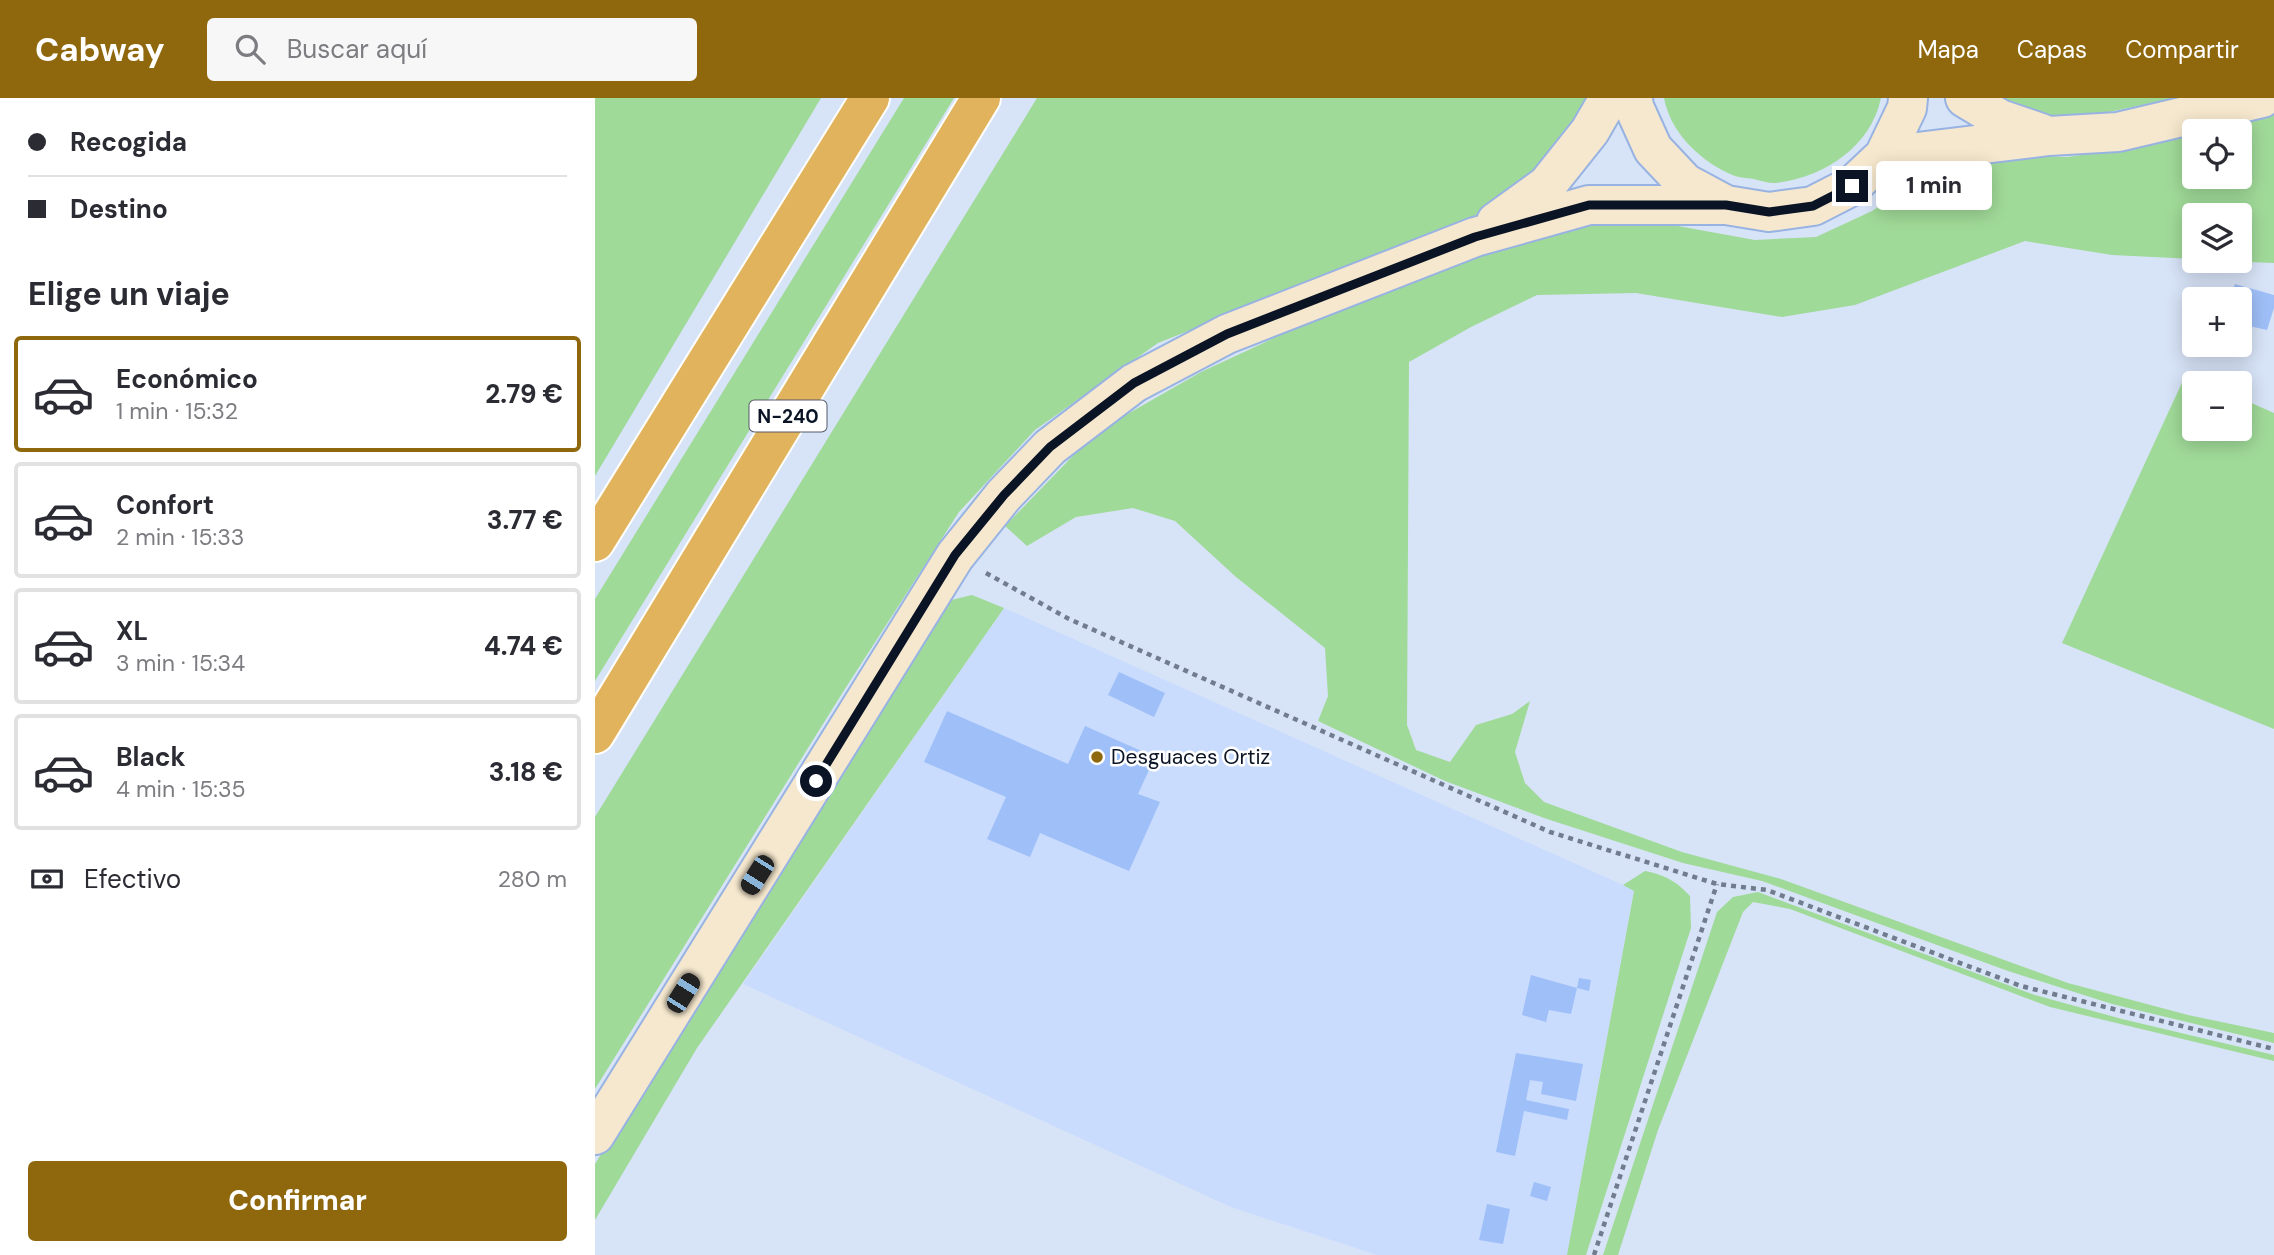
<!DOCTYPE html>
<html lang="es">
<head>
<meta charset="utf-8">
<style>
  body { margin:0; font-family:"DM Sans",sans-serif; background:#f7f7f7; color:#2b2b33; height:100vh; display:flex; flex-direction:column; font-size:26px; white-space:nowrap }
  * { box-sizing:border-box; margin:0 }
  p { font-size:23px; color:#7c7c81 }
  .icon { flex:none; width:38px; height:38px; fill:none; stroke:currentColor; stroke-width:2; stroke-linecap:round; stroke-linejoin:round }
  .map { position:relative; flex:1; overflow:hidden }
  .details { display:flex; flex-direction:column; background:#fff; width:595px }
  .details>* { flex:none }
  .guide { display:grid; align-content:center; height:154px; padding:0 28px; background:#fff }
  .buttons { position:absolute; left:1587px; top:21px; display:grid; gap:14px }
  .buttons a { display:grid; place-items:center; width:70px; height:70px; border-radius:7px; background:#fff; box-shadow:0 4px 18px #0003; font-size:35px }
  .end { position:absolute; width:32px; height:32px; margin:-16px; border:9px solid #0a1425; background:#fff; box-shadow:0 0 0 4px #fff }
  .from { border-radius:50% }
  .bubble { position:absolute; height:49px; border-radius:7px; background:#fff; box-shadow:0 4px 18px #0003; font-size:23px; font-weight:800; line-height:49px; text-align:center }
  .car { position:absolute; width:21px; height:42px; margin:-21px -10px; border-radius:9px; box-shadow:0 0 5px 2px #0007; background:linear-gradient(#222 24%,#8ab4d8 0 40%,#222 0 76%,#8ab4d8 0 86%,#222 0) }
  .guide b { display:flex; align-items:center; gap:24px; height:66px; font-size:26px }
  .guide b+b { border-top:2px solid #e1e1e2 }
  .guide i { width:18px; height:18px; background:#2b2b33 }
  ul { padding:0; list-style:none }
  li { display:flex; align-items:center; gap:21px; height:116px; margin:0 14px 10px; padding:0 14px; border:4px solid #e1e1e2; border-radius:7px }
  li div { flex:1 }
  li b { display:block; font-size:26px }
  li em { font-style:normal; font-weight:800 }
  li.current { border-color:#8f680d }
  li>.icon { width:63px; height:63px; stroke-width:1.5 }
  h2 { padding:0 28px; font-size:32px; line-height:84px }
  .pay { display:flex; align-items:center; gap:18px; height:77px; padding:0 28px; font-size:26px }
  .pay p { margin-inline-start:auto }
  .primary-button { display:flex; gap:14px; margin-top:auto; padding:14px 28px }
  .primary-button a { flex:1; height:80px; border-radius:7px; background:#8f680d; color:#fff; font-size:28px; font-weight:800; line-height:80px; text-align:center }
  header { display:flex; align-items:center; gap:42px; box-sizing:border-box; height:98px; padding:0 35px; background:#8f680d; color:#fff }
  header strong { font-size:33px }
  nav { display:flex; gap:38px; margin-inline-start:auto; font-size:24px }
  .search { width:490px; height:63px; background:#f7f7f7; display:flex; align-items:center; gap:18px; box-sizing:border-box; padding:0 24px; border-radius:7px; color:#7c7c81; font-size:26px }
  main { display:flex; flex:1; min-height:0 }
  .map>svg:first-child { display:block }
</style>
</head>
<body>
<header>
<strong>Cabway</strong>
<div class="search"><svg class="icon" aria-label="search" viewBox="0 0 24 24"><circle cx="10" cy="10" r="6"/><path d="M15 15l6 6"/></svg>Buscar aquí</div>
<nav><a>Mapa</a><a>Capas</a><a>Compartir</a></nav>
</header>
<main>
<section class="details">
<div class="guide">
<b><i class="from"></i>Recogida</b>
<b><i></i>Destino</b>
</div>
<h2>Elige un viaje</h2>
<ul>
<li class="current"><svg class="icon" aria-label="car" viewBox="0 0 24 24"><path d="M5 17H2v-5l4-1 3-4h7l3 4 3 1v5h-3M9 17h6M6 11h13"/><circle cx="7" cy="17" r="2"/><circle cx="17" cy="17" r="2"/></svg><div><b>Económico</b><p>1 min · 15:32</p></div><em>2.79 €</em></li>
<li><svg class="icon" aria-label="car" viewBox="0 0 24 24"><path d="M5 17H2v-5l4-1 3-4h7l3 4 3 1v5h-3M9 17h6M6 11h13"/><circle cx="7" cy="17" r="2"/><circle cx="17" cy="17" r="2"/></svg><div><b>Confort</b><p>2 min · 15:33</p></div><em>3.77 €</em></li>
<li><svg class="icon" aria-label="car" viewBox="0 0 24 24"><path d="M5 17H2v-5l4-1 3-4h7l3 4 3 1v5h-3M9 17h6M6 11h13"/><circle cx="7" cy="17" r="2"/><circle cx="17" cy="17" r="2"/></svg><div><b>XL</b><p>3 min · 15:34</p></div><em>4.74 €</em></li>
<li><svg class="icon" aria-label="car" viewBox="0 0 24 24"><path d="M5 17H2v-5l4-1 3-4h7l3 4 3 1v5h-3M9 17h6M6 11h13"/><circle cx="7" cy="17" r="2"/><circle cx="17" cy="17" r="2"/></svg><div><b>Black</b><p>4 min · 15:35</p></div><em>3.18 €</em></li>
</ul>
<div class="pay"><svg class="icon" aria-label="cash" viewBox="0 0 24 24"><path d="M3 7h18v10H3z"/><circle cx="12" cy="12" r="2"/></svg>Efectivo<p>280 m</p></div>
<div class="primary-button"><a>Confirmar</a></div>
</section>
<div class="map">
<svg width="1679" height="1157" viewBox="0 0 1679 1157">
  <rect width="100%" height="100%" fill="#d7e3f7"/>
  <path fill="#c9dcfe" d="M409,510L1039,792L972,1157H782L636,1109L148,886Z"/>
  <path fill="#a0da98" d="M0,0H226L0,378Z
    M309,0H359L0,583V501Z
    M442,0H995L928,93L857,129L563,245L440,332L364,414L248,594L0,991V719Z
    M1069,0H1286C1276,49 1228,80 1180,85C1173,85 1166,83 1159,81C1150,80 1140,79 1133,75C1103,61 1075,33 1069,0Z
    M1396,0H1581L1490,19L1432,18Z
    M1679,17V165L1629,163H1645V117H1600L1599,161L1517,157L1430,143L1260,207L1187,219L1041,195L942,197L876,229L814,264L812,627L821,652L855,664L881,627L917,616L935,603L920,654L930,685L949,704L1087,754L1186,781L1473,885L1593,917L1679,935V945L1517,906L1413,873L1167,783L1088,765L949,720L850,683L723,623L733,598L730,550L641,479L580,423L538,410L481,419L432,448L410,428L501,334L606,274L767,199L979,124L1050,122L1160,142L1221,139L1277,113L1344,70L1396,57L1472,59L1534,50L1599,35L1600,79H1645V33H1607Z
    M1591,276L1612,285H1600V331H1645V300L1679,315V631L1467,545Z
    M377,497L409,510L102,950L0,1122V1066L107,891L352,503Z
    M1050,773C1070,777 1081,783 1095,798L1096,830L991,1157H972L1039,793L1028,787Z
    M1163,794L1440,897L1527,921L1679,957V963L1455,909L1195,811L1158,804L1148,814L1063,1032L1023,1157H1008L1122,814L1138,799Z"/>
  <path fill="#9fbff8" d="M1640,186L1679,197V210L1672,232L1645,226V201H1634Z
    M524,574L570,595L559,619L513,597Z
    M352,613L473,666L490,628L560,659L543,696L565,704L534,773L445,735L435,759L392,741L411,699L329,664Z
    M936,877L982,890L976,916L954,912L951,924L927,917Z
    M984,880L996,882L994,893L982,890Z
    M921,955L988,966L981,1003L946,996L948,984L935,982L931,1002L974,1011L972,1022L929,1013L920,1058L901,1054Z
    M939,1084L956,1089L952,1103L935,1098Z
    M892,1106L915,1111L908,1146L884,1142Z"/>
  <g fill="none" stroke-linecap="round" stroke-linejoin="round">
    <defs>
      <path id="secondary" d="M1038,0L1039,9L1058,51L1090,85L1131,107L1174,114L1218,108L1257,88L1289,58L1312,10L1313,0
        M1370,0L1405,21L1446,35
        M1289,58L1454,38L1523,34L1667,0
        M901,124L952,87L995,33L1014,0
        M0,1037L360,458L409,397L455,349L539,285L632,236L880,139L994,107H1131"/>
      <path id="highway" d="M0,444L275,0
        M0,636L386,0"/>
    </defs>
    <use href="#secondary" stroke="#98b3e2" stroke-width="42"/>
    <use href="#highway" stroke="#fff" stroke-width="42"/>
    <path stroke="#717c8e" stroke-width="4.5" stroke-dasharray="5 5" stroke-linecap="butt" d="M391,475L474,521L955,734L1122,786L1172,792L1426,888L1679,951
      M999,1157L1122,786"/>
    <use href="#secondary" stroke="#f6e8ce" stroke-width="38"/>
    <use href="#highway" stroke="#e1b35c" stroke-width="38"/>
  </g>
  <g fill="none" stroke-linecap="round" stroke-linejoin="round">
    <path stroke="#0a1425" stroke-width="9" d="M221,683L360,457L409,397L455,349L539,285L632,236L880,139L994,107H1131L1174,114L1218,108L1257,88"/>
  </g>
  <circle fill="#8f680d" stroke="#fff" stroke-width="2.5" cx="502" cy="659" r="7"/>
  <g text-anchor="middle" stroke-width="5" stroke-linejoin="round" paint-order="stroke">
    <rect fill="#fff" stroke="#545a66" stroke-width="2" x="154.5" y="302.5" width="77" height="31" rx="5"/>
    <g font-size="19" font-weight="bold" fill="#0a1425">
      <text x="193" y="325">N-240</text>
    </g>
    <g font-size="21" fill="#0a1425" stroke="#fff" text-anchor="start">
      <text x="516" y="666">Desguaces Ortiz</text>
    </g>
  </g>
</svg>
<div class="buttons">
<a><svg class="icon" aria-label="locate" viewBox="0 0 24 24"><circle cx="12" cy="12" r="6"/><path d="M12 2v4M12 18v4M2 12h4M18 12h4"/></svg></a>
<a><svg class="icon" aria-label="layers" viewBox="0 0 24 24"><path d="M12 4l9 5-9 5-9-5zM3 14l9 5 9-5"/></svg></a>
<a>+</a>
<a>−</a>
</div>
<i class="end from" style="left:221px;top:683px"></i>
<i class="end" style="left:1257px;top:88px"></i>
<div class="bubble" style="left:1281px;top:63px;width:116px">1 min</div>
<i class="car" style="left:162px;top:777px;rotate:212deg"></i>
<i class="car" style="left:88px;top:895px;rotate:32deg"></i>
</div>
</main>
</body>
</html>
